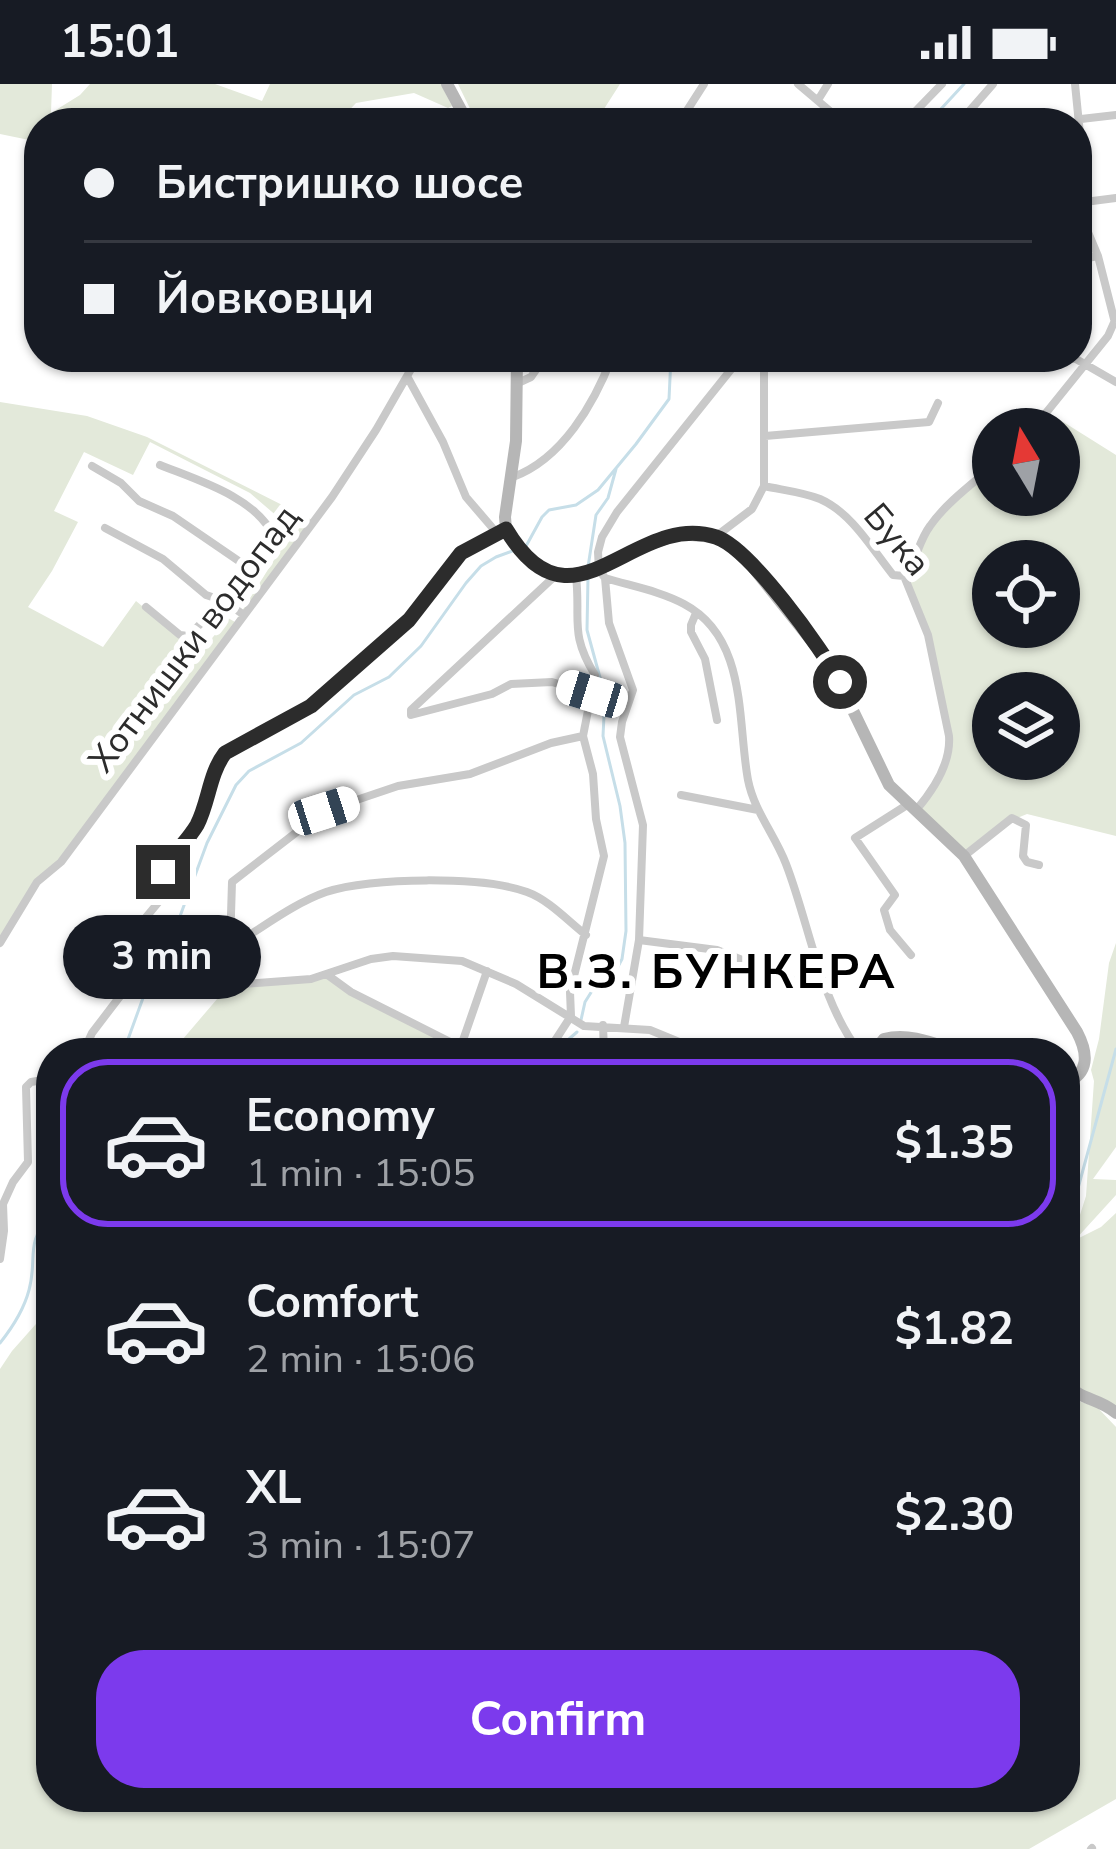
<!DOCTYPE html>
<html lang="en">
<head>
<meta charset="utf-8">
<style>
  body { margin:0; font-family:"Nunito Sans",sans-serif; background:#20242c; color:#f1f3f6; height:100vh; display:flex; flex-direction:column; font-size:45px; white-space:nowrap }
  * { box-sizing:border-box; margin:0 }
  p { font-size:39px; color:#9ea1a6 }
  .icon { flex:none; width:66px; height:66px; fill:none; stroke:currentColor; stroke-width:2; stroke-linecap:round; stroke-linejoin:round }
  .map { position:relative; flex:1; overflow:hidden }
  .drawer { position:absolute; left:36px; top:954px; width:1044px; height:774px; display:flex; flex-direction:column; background:#171b24; border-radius:48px; box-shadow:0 3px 9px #0004 }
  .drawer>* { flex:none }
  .banner { position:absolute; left:24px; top:24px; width:1068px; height:264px; border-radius:48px; box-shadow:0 3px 9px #0004; display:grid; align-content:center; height:264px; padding:0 60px; background:#171b24 }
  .needle { width:78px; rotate:350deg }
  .buttons { position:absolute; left:972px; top:324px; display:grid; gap:24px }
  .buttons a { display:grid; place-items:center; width:108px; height:108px; border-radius:50%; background:#171b24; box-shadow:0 3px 9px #0004; font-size:60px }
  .end { position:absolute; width:54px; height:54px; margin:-27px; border:15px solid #2c2c2c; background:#fff; box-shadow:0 0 0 6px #fff }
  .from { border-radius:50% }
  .bubble { position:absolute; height:84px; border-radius:42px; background:#171b24; box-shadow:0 3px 9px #0004; font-size:39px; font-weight:700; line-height:84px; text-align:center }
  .car { position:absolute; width:36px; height:72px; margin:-36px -18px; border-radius:15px; box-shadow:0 0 9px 3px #0007; background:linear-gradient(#fff 24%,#345 0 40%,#fff 0 76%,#345 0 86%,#fff 0) }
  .banner b { display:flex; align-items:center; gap:42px; height:114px; font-size:45px }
  .banner b+b { border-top:3px solid #363941 }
  .banner i { width:30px; height:30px; background:#f1f3f6 }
  ul { padding:21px 0 0; list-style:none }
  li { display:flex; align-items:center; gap:36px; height:168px; margin:0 24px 18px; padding:0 36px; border:6px solid transparent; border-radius:48px }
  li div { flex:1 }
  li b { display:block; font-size:45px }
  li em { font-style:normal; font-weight:700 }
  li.current { border-color:#7c3aed }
  li>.icon { width:108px; height:108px; stroke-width:1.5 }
  .cta { display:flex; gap:24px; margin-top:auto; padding:24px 60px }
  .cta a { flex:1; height:138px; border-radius:48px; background:#7c3aed; color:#fff; font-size:48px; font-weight:700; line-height:138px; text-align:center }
  .status { display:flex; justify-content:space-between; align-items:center; height:84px; padding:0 60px; background:#171b24; direction:ltr }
  .status svg { height:33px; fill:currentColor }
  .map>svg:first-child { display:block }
</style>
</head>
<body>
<div class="status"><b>15:01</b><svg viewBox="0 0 49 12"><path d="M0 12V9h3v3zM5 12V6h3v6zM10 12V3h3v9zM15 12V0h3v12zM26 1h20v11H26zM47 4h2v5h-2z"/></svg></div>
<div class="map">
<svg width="1116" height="1765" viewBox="0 0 1116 1765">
  <rect width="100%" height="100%" fill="#fff"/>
  <path fill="#e3e9da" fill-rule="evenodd" d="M0,0H52L51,29L80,11L90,0H215L262,17L270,0H441L452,22L448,24L414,9L356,19L337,39H39V58L0,50Z
    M458,0H620L595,39H477Z
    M0,318L87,332L147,353L314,437L61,778L37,798L0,859ZM150,358L250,409L293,446L235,538L228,534L202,567L187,559L136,517L103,563L28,523L52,487L78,438L54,427L84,368L133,391Z
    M1049,329L1116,371V752L1027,730L1003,740L964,772L915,727L930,710L950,666L933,569L904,492L934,435L993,382V411H1059V345H1033ZM993,477H1059V543H993ZM993,609H1059V675H993Z
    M1116,859V1063L1093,1095L1116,1096V1111L1075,1156L1101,1143L1116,1129V1329L1065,1296V1178L1086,1112L1094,997L1091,986L1099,955L1109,879Z
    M328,891L351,909L472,969H171L229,901Z
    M51,1223V1713H1065V1307L1078,1317L1097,1323L1116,1343V1715L1029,1765H0V1285L12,1267Z"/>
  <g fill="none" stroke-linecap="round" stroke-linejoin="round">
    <path stroke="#c6dee8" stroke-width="3" d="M928,39L964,0
      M525,464L542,433L549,426L576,421L598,406L636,360L669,315L671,273
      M588,483L596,431L608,414L616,385
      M581,936L585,918L597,899L613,892L622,875L626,847L625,759L620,722L603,652L605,612L587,546L588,493
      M123,969L163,859L179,835L207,759L236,701L249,687L301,659L354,611L389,593L421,562L466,499L481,482L496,473L515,466
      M553,969L577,948
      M1068,1141L1116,965
      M0,1259C12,1244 24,1225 29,1206C38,1173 24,1160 51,1131"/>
    <path stroke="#c9c9c9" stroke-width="8" d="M798,0L844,39
      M1075,0L1082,70L1077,114
      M818,16L828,0
      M1081,35L1116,31
      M679,39L704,0
      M904,39L942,0
      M959,39L993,0
      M1077,119L1116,114
      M1077,122L1098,172L1114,235
      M1077,176L1098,172
      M740,273C790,286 841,278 891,273
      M1053,273L1076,275L1116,298
      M408,294L443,358L466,413L496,448L501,447
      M518,299L531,293L545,273
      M1033,345L1108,252L1116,234
      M765,352L929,338L938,319
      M92,382L121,399L139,417L173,432L249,484
      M513,393C562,375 594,320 612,273
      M764,402C782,406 803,408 820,415C852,429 872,465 893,491L904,492L928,551L949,652C951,679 934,705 917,725
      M105,444L163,475L206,511L224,517L244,531
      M715,453L752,425L764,402V279
      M556,491L411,626V631L492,610L511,600L552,598L592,610
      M904,492C917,477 918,458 930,442C946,419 972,400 993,382
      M605,494C631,502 660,507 684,520C748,554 737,637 748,696C754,727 775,751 786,780C810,842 819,915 860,969
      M146,523L180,551L188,552L224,517L273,451C255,413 197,396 160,381
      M696,529L691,541V548L705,575L717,636
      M681,711L758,726
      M907,721L855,754L895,811L884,826L890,846L911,871
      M964,772L1012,734L1026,741L1023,772L1027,778L1039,781
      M586,851C568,837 549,816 527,808C483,792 370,793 326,808C292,820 261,845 230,863L222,872L221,893L229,901L311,895L371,875L393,872L462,877L516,900L584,942L650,946L706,969
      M639,856L717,866L798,898L826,900
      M0,859L37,798L61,778L332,413L376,346L418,273
      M230,863L232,798L324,727L398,702L470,690L551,659L583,652
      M329,892L351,908L472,969
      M603,941L604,969
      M624,943L639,856L643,741L620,653L622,638L633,606L609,539L605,494L599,486L598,468L602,453L617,428L741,273
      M461,962L487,887
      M83,969L92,949L121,911L137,844L162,814L163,787L171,772L188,756L197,739L217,679L225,669L311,622L409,536L461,469L496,448
      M547,969L571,932L570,908L604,772L596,735L593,690L583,652L595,591C569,549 581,536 576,492
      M0,1175L4,1147L3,1120L13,1098L28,1078L26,1003L31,998L37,997L51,1004
      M1091,1765L1092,1764"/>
    <path stroke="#b6b6b6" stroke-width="12" d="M447,0L468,39
      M517,273L516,357L505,433L506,445L524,471L534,481L557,490L575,491L599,486L636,465L679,450L715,453L740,467L831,581L889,701L964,772L1077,948C1088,969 1090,990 1065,999
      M873,969L884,955C911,948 937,961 963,969
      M1065,1296C1077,1317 1099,1313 1116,1329"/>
  </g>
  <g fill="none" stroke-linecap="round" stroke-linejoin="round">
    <path stroke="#2c2c2c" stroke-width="15" d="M163,788C172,770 187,758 197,741C209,718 209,690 225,669L311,622L409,536L461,469L506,445C573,558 633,426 716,453C750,464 822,565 840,598"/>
  </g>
  <g text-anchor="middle" stroke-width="12" stroke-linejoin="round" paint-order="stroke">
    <g font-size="36" fill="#2c2c2c" stroke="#fff">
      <text transform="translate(898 455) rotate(50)" y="13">Бука</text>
      <text transform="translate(193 554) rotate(-53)" y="13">Хотнишки водопад</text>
    </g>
    <g font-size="48" font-weight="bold" letter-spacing="3" fill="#000" stroke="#fff">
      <text x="717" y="904">В.З. БУНКЕРА</text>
    </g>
  </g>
</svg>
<div class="buttons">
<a><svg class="needle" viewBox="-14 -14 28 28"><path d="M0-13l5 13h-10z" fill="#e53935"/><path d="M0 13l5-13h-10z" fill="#9ea1a6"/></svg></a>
<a><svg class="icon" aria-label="locate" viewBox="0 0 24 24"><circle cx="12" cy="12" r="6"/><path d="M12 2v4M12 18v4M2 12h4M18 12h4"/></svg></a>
<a><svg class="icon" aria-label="layers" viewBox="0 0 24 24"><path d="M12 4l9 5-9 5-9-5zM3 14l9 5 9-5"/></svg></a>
</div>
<i class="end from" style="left:840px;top:598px"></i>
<i class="end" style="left:163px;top:788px"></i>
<div class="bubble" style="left:63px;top:831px;width:198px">3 min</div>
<i class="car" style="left:592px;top:610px;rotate:287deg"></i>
<i class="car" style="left:324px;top:727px;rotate:72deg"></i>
<div class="banner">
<b><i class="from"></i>Бистришко шосе</b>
<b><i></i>Йовковци</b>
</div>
<section class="drawer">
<ul>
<li class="current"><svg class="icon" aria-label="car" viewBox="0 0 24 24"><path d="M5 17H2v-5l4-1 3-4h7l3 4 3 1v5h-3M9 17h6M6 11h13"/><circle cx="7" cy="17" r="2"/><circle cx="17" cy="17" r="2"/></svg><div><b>Economy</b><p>1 min · 15:05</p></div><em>$1.35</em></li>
<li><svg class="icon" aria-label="car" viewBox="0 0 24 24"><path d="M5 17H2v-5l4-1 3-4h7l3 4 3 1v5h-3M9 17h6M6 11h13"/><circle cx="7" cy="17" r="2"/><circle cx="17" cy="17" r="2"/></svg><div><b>Comfort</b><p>2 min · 15:06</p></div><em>$1.82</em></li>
<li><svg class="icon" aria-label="car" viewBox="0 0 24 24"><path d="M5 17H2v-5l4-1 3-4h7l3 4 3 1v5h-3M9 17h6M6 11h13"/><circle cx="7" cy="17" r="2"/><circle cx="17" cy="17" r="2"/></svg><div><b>XL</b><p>3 min · 15:07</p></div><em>$2.30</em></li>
</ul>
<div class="cta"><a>Confirm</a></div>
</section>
</div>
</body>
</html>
